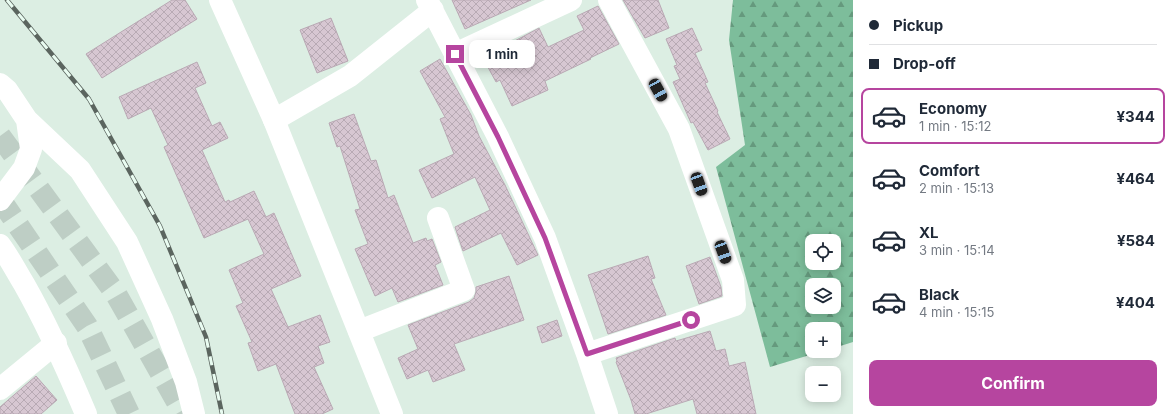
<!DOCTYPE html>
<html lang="en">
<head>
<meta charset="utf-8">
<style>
  body { margin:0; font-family:Inter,sans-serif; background:#f6f6f7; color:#1f2937; height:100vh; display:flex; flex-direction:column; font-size:15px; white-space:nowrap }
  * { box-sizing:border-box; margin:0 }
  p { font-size:13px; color:#747a83 }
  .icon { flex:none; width:22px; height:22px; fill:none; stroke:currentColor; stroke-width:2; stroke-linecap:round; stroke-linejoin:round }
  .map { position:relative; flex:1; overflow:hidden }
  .side { display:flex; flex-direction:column; background:#fff; width:320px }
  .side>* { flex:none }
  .guide { display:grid; align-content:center; height:88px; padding:0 16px; background:#fff }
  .controls { position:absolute; left:805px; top:234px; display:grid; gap:8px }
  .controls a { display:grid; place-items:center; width:36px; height:36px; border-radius:8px; background:#fff; box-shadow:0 2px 10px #0003; font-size:20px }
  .end { position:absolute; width:18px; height:18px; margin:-9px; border:5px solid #b6459f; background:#fff; box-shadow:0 0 0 2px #fff }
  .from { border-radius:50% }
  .bubble { position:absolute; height:28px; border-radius:8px; background:#fff; box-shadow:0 2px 10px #0003; font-size:13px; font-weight:700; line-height:28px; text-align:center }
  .car { position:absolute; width:12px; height:24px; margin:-12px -6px; border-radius:5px; box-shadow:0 0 3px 1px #0007; background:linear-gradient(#222 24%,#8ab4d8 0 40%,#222 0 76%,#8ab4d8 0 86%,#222 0) }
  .guide b { display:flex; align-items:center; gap:14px; height:38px; font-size:15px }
  .guide b+b { border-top:1px solid #e0e1e3 }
  .guide i { width:10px; height:10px; background:#1f2937 }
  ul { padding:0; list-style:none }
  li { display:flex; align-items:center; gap:12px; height:56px; margin:0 8px 6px; padding:0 8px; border:2px solid transparent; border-radius:8px }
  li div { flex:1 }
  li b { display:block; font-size:15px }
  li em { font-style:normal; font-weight:700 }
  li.selected { border-color:#b6459f }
  li>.icon { width:36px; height:36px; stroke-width:1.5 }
  .cta { display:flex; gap:8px; margin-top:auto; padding:8px 16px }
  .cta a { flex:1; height:46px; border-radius:8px; background:#b6459f; color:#fff; font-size:16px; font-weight:700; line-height:46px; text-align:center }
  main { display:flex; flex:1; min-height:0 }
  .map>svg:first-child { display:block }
</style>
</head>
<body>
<main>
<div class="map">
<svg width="853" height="414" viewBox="0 0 853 414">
  <defs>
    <pattern id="forest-firs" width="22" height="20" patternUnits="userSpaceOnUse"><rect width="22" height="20" fill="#7dbd9b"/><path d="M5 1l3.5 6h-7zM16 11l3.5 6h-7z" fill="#65997d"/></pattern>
    <pattern id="building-cross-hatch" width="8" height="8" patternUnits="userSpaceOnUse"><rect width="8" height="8" fill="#d7c7d2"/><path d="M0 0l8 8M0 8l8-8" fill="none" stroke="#b8aab4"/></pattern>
  </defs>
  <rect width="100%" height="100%" fill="#dceee3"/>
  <path fill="url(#forest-firs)" fill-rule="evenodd" d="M733,0H853V342L834,348V329H812V351H823L770,367L716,167L745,145L729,40ZM812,241H834V263H812ZM812,285H834V307H812Z"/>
  <path fill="url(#building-cross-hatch)" stroke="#b9a9b4" d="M172,0H185L197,19L102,78L86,54Z
    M452,0H531L465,29Z
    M623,0H658L669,28L645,38Z
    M598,6L619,44L590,58L591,59L545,81L548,90L512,106L500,80L496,82L483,58L539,28L548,47L584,30L577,16Z
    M331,18L348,61L317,73L300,30Z
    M692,28L702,50L695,53L708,82L705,83L718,111L717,112L730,139L708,150L693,122L691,123L673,82L680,79L674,66L677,65L666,39Z
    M440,59L471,115L479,136L505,185L537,253L538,255L517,265L501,233L463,251L455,227L490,210L475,177L432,198L419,170L454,154L440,119L445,117L420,71Z
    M197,62L206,83L195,88L212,126L220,122L228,138L202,150L225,202L229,200L230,202L254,191L266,217L274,213L301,276L271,289L288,327L320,315L330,342L318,346L324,363L314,367L333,409L322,414H295L276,364L258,371L248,343L252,342L236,306L243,303L229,270L264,254L248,219L204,238L164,147L168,145L151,108L128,119L119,97Z
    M354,114L371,161L376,160L388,198L394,195L413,243L426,238L427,241L432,239L441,262L435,265L443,285L398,302L392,288L375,296L355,249L368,244L355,210L360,209L340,146L337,147L329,123Z
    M648,256L655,278L651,279L666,315L608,334L588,275Z
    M710,257L721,287L722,296L699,304L686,266Z
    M509,276L524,320L454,344L465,370L433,382L428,370L407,379L398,358L418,349L408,325L469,302L474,298L476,292V287Z
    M557,320L562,336L542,343L537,327Z
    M710,331L716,351L725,349L729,366L745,362L756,414H697L693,399L646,414H635L631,400L616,362L617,361L616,358L675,338L676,341Z
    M36,376L57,400L41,414H0V407Z"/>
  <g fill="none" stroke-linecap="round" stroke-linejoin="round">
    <path stroke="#becec5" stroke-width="22" stroke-dasharray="22 11" stroke-linecap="butt" d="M0,136L116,294L184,414
      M0,199L87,326L129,414"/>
    <path stroke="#fff" stroke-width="22" d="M427,0L498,137L545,238L587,354L607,414
      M455,54L571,0
      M0,84L7,90L27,120L31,149L24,168L0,200
      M27,120L80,170L127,242L162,319L186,382L194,414
      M274,120L350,76L433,10
      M359,331L464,290L438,218
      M587,354L735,305L733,280L679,129L609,0
      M0,389L56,343"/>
    <path stroke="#fff" stroke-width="22" d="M220,0L274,120L392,414
      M0,245C9,257 16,271 24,284C48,326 67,369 86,414"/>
    <defs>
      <path id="rail" d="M7,0L89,99L160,226L206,337L222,414"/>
    </defs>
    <use href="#rail" stroke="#5b655f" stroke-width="4.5"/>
    <use href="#rail" stroke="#e9fcf1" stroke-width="3" stroke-dasharray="9" stroke-linecap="butt"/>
  </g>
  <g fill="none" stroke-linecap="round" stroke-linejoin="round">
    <path stroke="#b6459f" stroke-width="5" d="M455,54L498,137L545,238L587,354L691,320"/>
  </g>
</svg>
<div class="controls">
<a><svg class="icon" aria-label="locate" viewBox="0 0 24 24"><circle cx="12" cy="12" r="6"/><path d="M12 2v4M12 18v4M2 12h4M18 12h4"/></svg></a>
<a><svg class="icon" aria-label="layers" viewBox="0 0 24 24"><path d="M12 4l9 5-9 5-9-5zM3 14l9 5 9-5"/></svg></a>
<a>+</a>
<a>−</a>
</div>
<i class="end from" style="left:691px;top:320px"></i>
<i class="end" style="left:455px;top:54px"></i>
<div class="bubble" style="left:469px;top:40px;width:66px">1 min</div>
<i class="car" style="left:658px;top:90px;rotate:151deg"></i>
<i class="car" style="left:699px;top:184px;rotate:160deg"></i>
<i class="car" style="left:723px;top:252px;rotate:160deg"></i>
</div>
<section class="side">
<div class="guide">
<b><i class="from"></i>Pickup</b>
<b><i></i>Drop-off</b>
</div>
<ul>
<li class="selected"><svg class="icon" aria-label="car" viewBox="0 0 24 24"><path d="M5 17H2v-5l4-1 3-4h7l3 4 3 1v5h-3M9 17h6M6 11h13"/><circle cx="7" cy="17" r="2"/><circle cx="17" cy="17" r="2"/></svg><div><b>Economy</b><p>1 min · 15:12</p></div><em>¥344</em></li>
<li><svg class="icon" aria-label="car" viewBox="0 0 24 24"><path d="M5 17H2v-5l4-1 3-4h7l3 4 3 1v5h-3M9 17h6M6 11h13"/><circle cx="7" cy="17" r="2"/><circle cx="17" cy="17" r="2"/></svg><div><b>Comfort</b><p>2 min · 15:13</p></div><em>¥464</em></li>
<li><svg class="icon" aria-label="car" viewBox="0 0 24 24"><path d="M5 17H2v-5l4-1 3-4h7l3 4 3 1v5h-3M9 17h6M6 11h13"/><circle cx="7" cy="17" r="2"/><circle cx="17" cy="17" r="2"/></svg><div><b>XL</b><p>3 min · 15:14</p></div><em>¥584</em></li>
<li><svg class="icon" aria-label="car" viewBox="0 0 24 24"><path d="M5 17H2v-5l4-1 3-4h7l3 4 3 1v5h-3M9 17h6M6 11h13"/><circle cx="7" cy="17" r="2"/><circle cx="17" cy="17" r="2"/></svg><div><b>Black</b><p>4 min · 15:15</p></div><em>¥404</em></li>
</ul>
<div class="cta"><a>Confirm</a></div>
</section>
</main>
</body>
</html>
